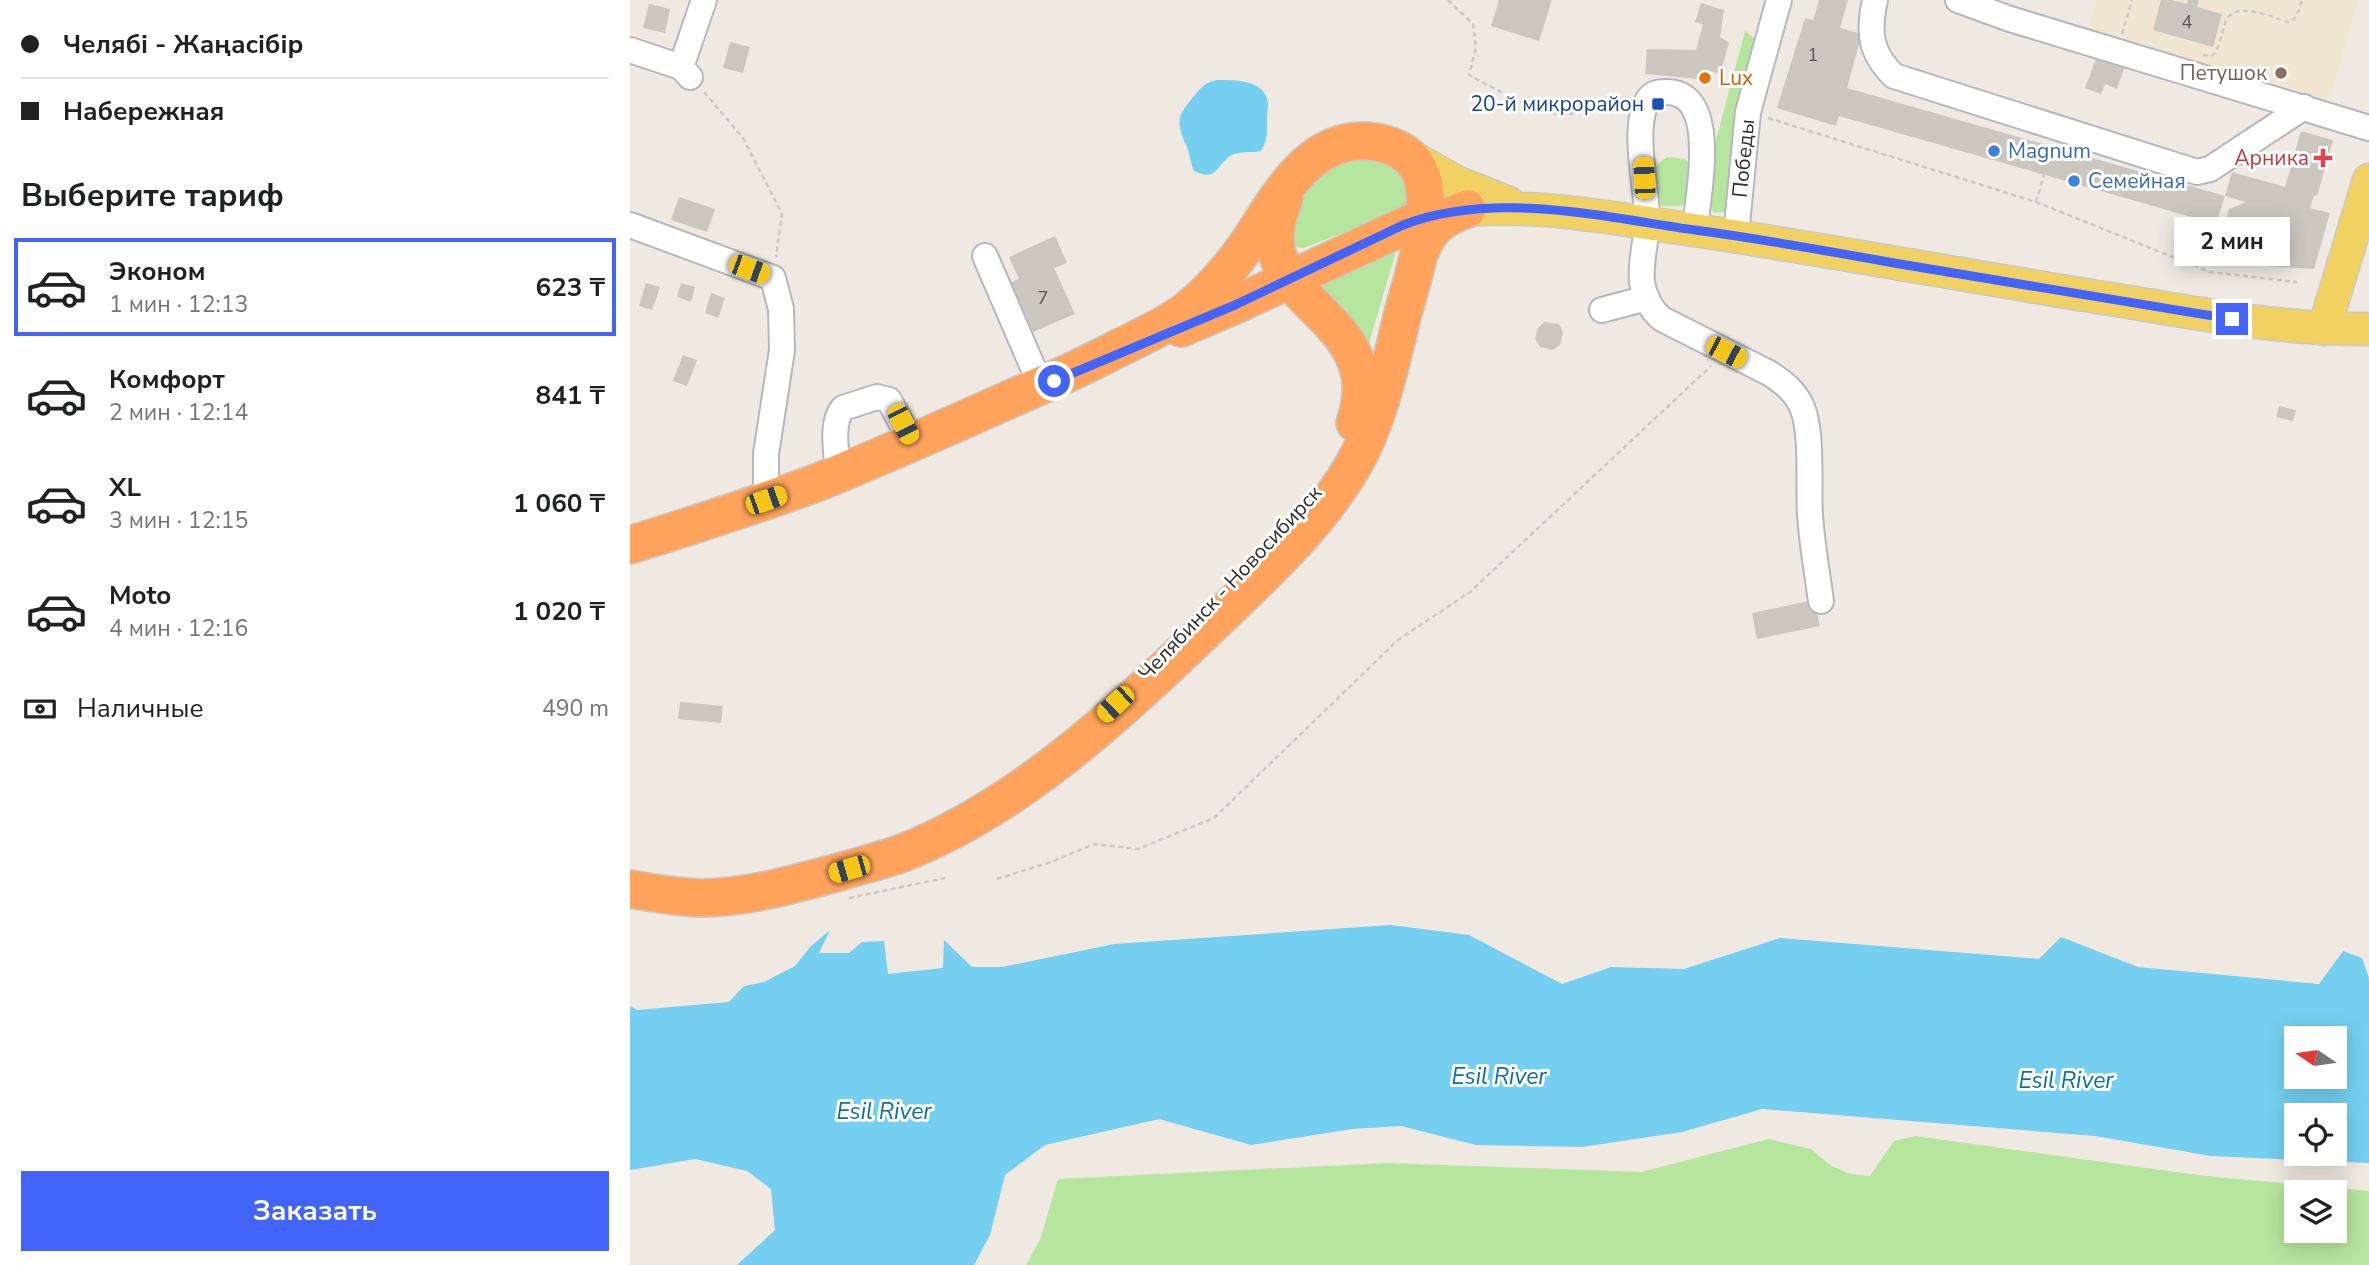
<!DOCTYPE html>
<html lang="ru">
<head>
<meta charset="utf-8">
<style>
  body { margin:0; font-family:"Nunito Sans",sans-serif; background:#f2f2f2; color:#202124; height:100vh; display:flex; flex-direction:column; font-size:26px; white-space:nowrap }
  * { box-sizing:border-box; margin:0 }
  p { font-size:23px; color:#757577 }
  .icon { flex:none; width:38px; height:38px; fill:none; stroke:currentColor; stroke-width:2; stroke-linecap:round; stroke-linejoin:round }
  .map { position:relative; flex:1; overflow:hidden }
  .panel { display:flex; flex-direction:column; background:#fff; width:630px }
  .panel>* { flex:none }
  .guide { display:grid; align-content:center; height:154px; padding:0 21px; background:#fff }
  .needle { width:46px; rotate:283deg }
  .fabs { position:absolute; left:1654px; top:1026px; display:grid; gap:14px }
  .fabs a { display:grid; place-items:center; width:63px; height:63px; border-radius:0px; background:#fff; box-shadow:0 4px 18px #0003; font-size:35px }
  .end { position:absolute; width:32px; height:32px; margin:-16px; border:9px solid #4264fb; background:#fff; box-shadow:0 0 0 4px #fff }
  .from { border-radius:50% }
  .bubble { position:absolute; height:49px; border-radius:0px; background:#fff; box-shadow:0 4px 18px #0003; font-size:23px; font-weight:700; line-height:49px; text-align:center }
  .car { position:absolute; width:21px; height:42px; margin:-21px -10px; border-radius:9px; box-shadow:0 0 5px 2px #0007; background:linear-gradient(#f5c518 24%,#345 0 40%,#f5c518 0 76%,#345 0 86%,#f5c518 0) }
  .guide b { display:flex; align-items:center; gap:24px; height:66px; font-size:26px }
  .guide b+b { border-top:2px solid #e0e0e0 }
  .guide i { width:18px; height:18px; background:#202124 }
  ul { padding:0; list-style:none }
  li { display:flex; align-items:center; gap:21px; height:98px; margin:0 14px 10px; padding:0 7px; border:4px solid transparent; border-radius:0px }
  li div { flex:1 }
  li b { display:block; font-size:26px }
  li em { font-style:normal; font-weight:700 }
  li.selected { border-color:#4264fb }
  li>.icon { width:63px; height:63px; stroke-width:1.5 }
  h2 { padding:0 21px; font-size:32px; line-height:84px }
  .pay { display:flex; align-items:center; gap:18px; height:77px; padding:0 21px; font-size:26px }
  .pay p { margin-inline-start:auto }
  .action { display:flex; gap:14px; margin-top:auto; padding:14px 21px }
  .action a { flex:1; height:80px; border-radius:0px; background:#4264fb; color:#fff; font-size:28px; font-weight:700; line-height:80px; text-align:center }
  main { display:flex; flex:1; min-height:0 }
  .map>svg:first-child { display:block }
</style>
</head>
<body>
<main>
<section class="panel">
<div class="guide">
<b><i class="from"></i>Челябі - Жаңасібір</b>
<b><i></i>Набережная</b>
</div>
<h2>Выберите тариф</h2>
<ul>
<li class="selected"><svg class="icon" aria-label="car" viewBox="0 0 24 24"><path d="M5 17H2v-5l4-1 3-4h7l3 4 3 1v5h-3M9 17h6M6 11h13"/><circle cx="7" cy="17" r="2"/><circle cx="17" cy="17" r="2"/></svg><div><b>Эконом</b><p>1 мин · 12:13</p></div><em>623 ₸</em></li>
<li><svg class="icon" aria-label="car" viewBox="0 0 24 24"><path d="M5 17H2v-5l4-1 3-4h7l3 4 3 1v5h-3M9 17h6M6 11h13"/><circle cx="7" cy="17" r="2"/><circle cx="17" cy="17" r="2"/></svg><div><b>Комфорт</b><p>2 мин · 12:14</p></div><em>841 ₸</em></li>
<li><svg class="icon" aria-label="car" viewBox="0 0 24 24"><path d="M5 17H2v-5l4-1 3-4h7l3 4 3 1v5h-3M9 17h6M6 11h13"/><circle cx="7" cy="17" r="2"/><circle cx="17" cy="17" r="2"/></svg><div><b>XL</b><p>3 мин · 12:15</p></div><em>1 060 ₸</em></li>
<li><svg class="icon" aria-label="car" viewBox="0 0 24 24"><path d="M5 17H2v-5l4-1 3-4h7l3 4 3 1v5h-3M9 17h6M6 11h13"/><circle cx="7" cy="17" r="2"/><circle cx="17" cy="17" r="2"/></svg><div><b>Moto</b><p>4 мин · 12:16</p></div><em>1 020 ₸</em></li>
</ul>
<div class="pay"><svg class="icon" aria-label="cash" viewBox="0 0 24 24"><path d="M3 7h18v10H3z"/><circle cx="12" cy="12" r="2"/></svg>Наличные<p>490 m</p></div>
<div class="action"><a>Заказать</a></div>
</section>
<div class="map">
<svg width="1739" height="1265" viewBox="0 0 1739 1265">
  <rect width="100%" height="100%" fill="#efe9e1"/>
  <path fill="#f0e6d1" d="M1467,0H1728L1698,105L1457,32Z"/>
  <path fill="#b6e59e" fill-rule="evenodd" d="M1115,31L1124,38L1127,48L1104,191L1095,212L1084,213L1079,205L1080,163Z
    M737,153L783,174L776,208L674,248L660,247L650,231L683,173Z
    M1037,157L1055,159L1063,169L1058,199L1052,206H1031C1020,188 1017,169 1037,157Z
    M772,231L735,357L671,278Z
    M1285,1136L1575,1176L1739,1191V1265H396L410,1240L428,1179L758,1163L1011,1172L1139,1139L1181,1149L1200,1165L1220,1174L1240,1176L1264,1141ZM1666,1192H1704V1230H1666Z"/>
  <path fill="#75cff0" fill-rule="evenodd" d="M587,80C604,80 635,79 638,103C638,108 637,114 637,119C637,132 638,140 631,151C622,153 610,151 602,155C586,163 589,183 564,171C560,163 560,153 556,145C545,120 548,115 565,95C571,87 576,82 587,80Z
    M761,925L839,935L932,984L981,967L1054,969L1150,938L1409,959L1431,937L1508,967L1689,984L1713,951L1732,958L1739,978V1163L1581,1156L1465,1136L1132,1109L1052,1132L952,1147L846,1145L771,1126L722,1129L621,1145L529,1119L415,1145L375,1175L360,1235L344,1265H107L145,1230L141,1189L117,1171L65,1159L0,1170V1006L7,1010L99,1002L114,986L134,982L165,966L180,947L200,930L189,953H219L232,942L254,941L258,974L313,968L314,940L342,967H372L484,944ZM1666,1038H1704V1076H1666ZM1666,1115H1704V1153H1666Z"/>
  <path fill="#cbc7bf" d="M869,0H922L909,41L861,26Z
    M1189,0H1218L1210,28L1232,34L1217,88L1595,196L1602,172L1655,187L1671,131L1703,140L1687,196L1684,195L1680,208L1700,213L1684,269L1585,263L1599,209L1616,202L1595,196L1586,224L1209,116L1206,126L1147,108L1175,18L1183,20Z
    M1531,0H1541L1557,4L1558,0H1569L1567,7L1592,14L1583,47L1523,30Z
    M1071,3L1094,10L1090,37L1099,43L1090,74L1080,71L1068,79L1015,74L1017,49L1066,50L1073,24L1065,22Z
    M19,4L40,9L35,33L13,28Z
    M100,42L120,47L113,73L93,68Z
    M1467,56L1495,66L1487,89L1475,84L1471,94L1455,88Z
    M49,197L85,209L77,232L41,220Z
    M425,236L437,263L424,268L445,314L403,332L381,282L389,279L379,257Z
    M16,283L30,287L22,310L9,306Z
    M51,283L65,287L61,302L47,297Z
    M81,293L95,298L88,318L75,313Z
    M914,322L929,324L933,332L930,345L923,350L910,347L905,338L908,328Z
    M53,355L67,360L57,386L43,381Z
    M1649,406L1666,410L1663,421L1646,417Z
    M1184,600L1190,626L1127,639L1122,613Z
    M50,702L93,706L91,723L48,719Z"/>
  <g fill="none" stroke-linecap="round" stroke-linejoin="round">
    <defs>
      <g id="minor">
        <path d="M1245,0C1238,32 1240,53 1264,76L1567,172L1580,169L1674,107"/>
        <path d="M1328,0L1380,19L1739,128"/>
        <path d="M0,50L51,67"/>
        <path d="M60,77L51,67L74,0"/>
        <path d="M0,225L143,278L151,309L152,350L136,454V500"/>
        <path d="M1065,230C1067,196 1092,89 1034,92C1024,92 1018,97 1015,106C1003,137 1018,190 1017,223C1016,243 1010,263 1012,282C1014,296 1021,310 1032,319L1139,373C1153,382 1165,391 1172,407C1183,433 1178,485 1180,515C1182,544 1187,572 1191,601"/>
        <path id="s1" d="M1106,235L1118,112L1149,0"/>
        <path d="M355,256L411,386"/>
        <path d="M972,310L1017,298"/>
        <path d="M208,473C207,454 200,423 213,408L247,397L259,400L282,443"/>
      </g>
      <path id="major" d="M773,152L826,182L879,203
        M812,213C896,200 981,218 1064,230C1206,251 1346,278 1487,300C1571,314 1654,330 1739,329
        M1694,329L1739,180"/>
      <path id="highway" d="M654,199C615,289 716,303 730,375C733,391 730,408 725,423
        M790,252C799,228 813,217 837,209
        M551,328L605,305L794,217
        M0,545C64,525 128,505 191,481C253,456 315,428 376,401C415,384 453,367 491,347C513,336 536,326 556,311C578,294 598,271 614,249C646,204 677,132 745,142C762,145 779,152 788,168C808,204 783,276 773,313C761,362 749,421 724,464C687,528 629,579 576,630C487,715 387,809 270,854C250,861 229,866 209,872C164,884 120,897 74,898C49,898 24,893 0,889"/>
    </defs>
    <use href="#minor" stroke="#b4b7c1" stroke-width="28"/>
    <use href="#major" stroke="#c9c9c9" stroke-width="35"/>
    <use href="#highway" stroke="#c9c9c9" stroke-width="40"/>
    <path stroke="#c9c9c9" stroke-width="2.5" stroke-dasharray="5 3.5" stroke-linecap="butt" d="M818,0L843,24L846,48L839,75C860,86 907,113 929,114C951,114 972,109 993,103
      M1492,34L1502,0
      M1573,55L1581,56L1585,53C1591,43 1592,31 1596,21C1605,0 1641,17 1658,22C1668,19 1669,9 1672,0
      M74,92L113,138L152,214L146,257
      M1138,118L1406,202L1580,272L1667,282
      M1406,202L1414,175
      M367,879L421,862L464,844L508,849L584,818L768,640L840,592L1081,366
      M219,898L315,878"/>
    <use href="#minor" stroke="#fff" stroke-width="24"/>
    <use href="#major" stroke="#f2d163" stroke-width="32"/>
    <use href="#highway" stroke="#ffa35c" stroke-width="37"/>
  </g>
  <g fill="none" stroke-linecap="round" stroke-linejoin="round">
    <path stroke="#4264fb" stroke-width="9" d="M424,381L605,305L773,225C864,190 972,217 1065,230C1132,239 1198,251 1264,263C1376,282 1489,301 1602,319"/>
  </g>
  <circle fill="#8d6e63" stroke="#fff" stroke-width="2.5" cx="1651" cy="73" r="7"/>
  <circle fill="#e8710a" stroke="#fff" stroke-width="2.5" cx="1075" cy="78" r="7"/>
  <rect fill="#1a4fb4" stroke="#fff" stroke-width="2.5" x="1021" y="97" width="14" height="14" rx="3.5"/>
  <g fill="#3f7fe0" stroke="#fff" stroke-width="2.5">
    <circle cx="1364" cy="151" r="7"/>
    <circle cx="1444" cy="181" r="7"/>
  </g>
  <path fill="#e0444e" stroke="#fff" stroke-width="2.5" d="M1689.5 147.5h7v7h7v7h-7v7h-7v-7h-7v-7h7z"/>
  <g text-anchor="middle" stroke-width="6" stroke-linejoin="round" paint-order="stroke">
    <g font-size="18" fill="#555452">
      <text x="1557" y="28">4</text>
      <text x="1183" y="61">1</text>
      <text x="413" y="304">7</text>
    </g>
    <g font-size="21" fill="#785e54" stroke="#fff" text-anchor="end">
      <text x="1637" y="80">Петушок</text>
    </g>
    <g font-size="21" fill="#c56008" stroke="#fff" text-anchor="start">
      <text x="1089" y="85">Lux</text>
    </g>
    <g font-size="21" fill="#164399" stroke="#fff" text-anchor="end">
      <text x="1014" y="111">20-й микрорайон</text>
    </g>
    <g font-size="21" fill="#366cbe" stroke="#fff" text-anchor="start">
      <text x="1378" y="158">Magnum</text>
      <text x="1458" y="188">Семейная</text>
    </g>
    <g font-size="21" fill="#2e2e2e" stroke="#fff">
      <text dy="7" stroke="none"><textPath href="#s1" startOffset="77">Победы</textPath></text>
      <text transform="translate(600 583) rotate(-47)" y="7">Челябинск - Новосибирск</text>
    </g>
    <g font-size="21" fill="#be3a42" stroke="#fff" text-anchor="end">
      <text x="1679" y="165">Арника</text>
    </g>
    <g font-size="23" font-style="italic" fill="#0d6fa3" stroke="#fff">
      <text x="869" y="1084">Esil River</text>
      <text x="1436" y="1088">Esil River</text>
      <text x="254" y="1119">Esil River</text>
    </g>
  </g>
</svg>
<div class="fabs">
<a><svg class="needle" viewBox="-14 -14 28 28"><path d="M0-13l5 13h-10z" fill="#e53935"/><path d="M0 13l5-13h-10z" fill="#757577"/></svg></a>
<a><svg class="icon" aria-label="locate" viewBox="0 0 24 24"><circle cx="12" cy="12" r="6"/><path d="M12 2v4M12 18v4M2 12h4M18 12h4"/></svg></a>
<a><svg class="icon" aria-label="layers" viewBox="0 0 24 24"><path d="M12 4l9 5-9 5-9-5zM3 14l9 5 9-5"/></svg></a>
</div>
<i class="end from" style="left:424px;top:381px"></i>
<i class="end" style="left:1602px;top:319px"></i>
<div class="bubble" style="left:1544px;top:217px;width:116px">2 мин</div>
<i class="car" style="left:1014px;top:178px;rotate:357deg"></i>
<i class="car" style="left:119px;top:269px;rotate:110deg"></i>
<i class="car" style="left:1096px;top:352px;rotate:117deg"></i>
<i class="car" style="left:273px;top:424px;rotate:153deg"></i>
<i class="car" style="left:136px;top:500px;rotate:71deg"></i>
<i class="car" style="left:485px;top:704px;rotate:227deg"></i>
<i class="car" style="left:219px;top:869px;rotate:254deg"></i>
</div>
</main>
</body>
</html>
